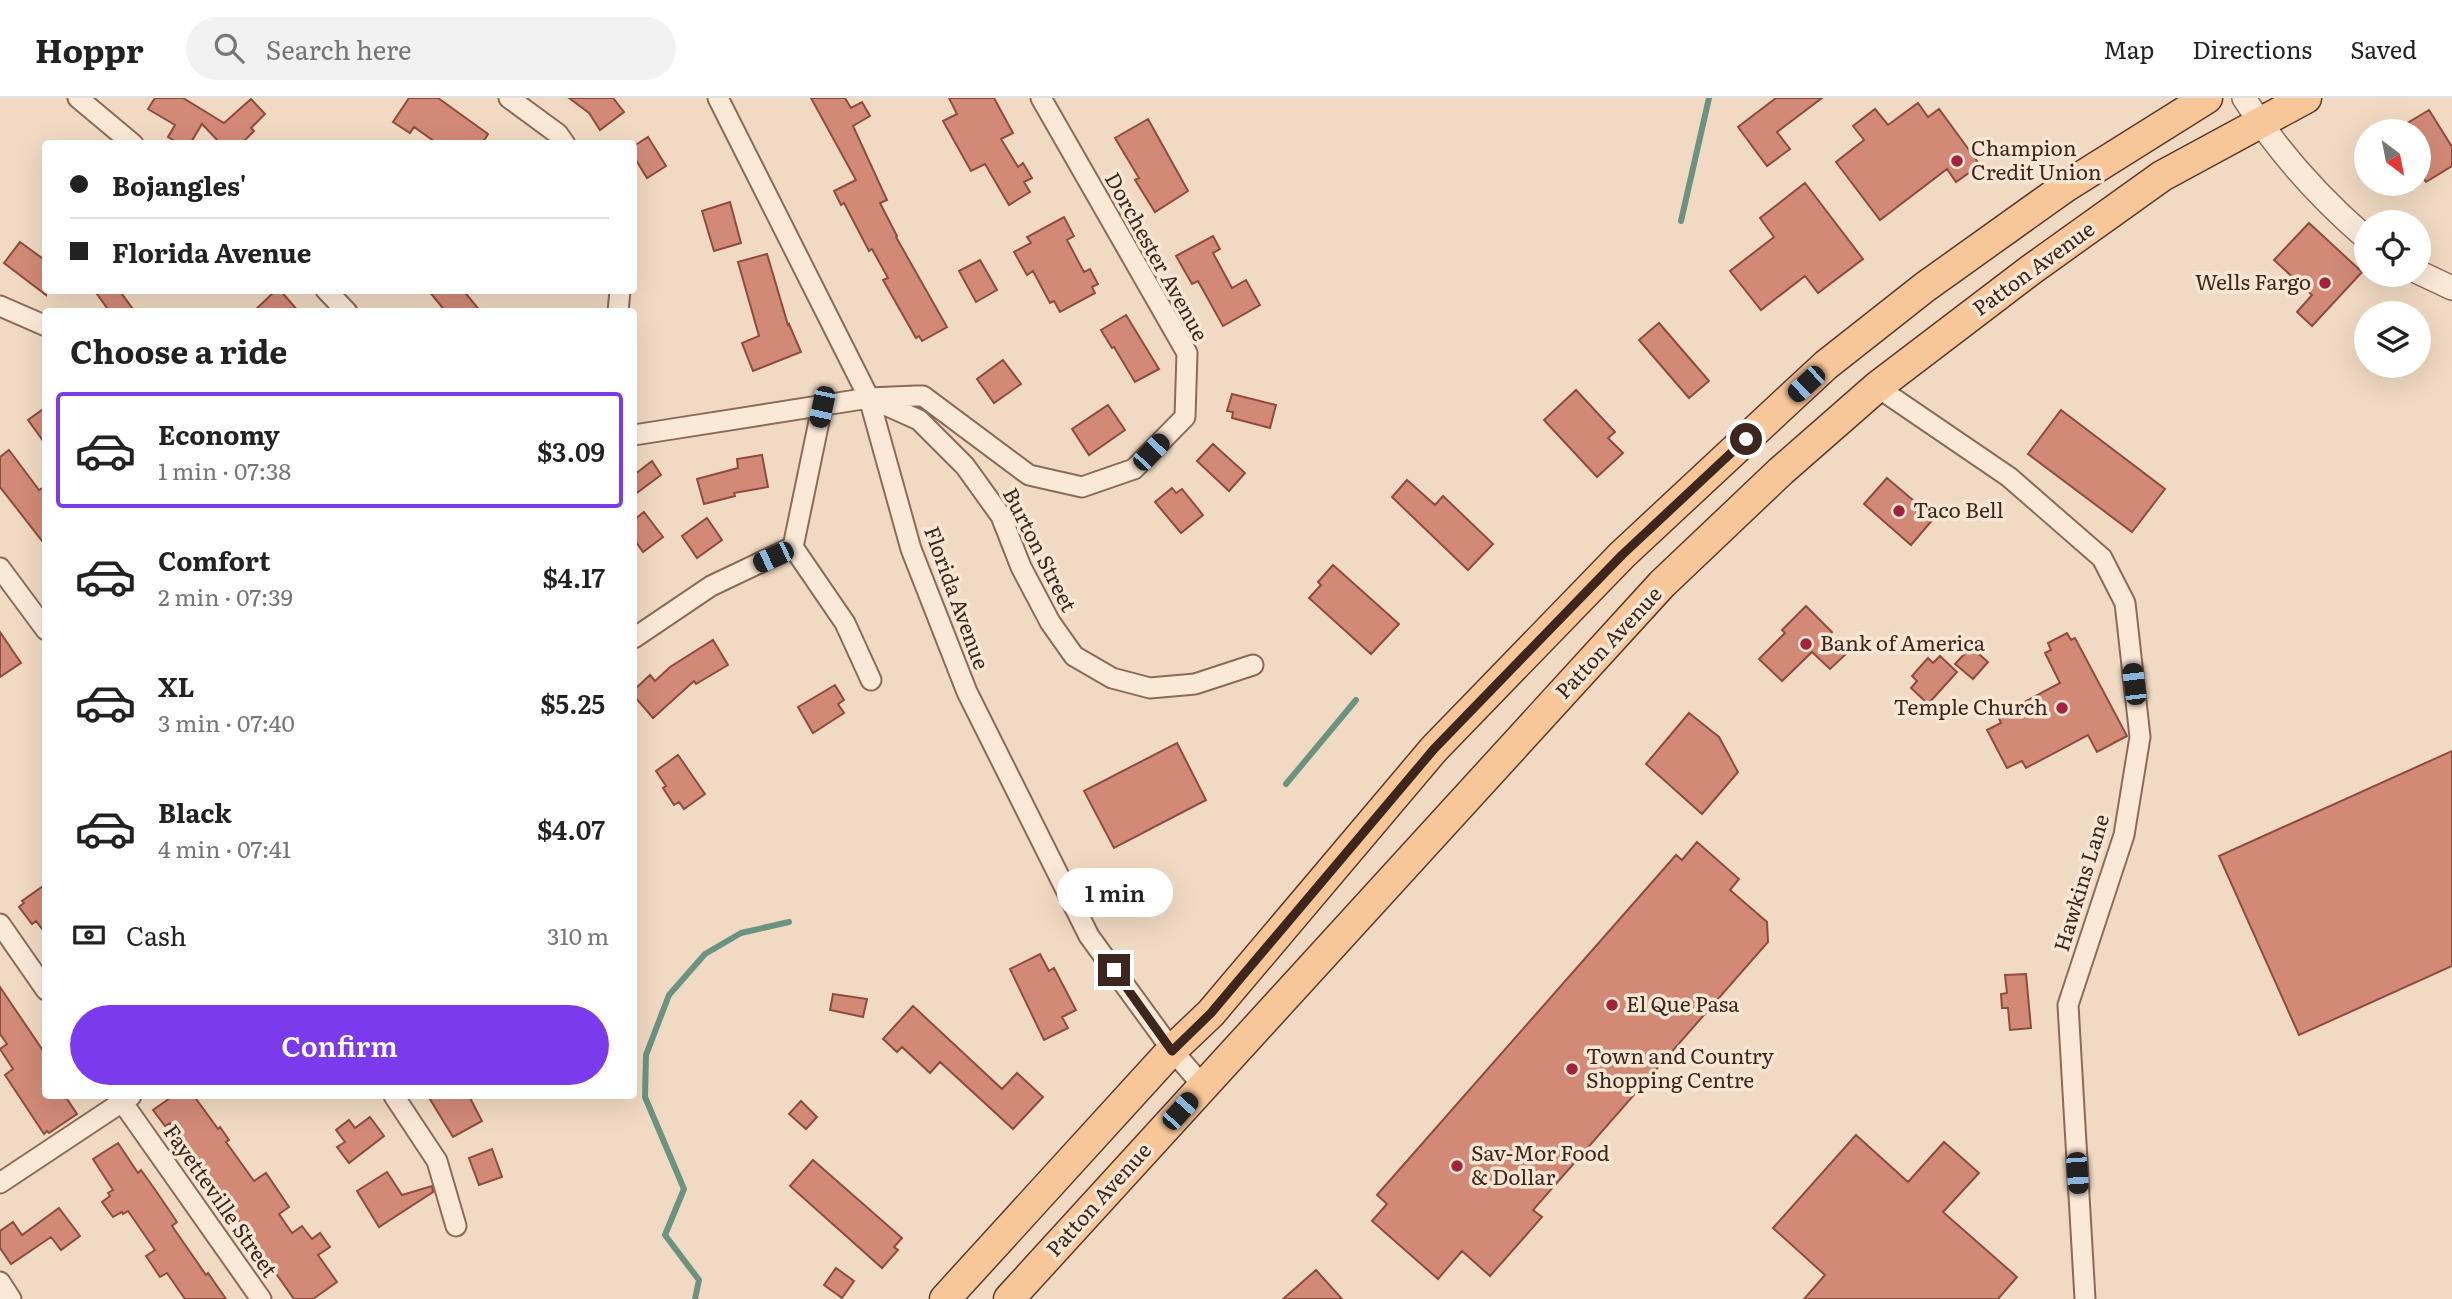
<!DOCTYPE html>
<html lang="en">
<head>
<meta charset="utf-8">
<style>
  body { margin:0; font-family:Literata,serif; background:#f2f2f2; color:#222; height:100vh; display:flex; flex-direction:column; font-size:26px; white-space:nowrap }
  * { box-sizing:border-box; margin:0 }
  p { font-size:23px; color:#767676 }
  .icon { flex:none; width:38px; height:38px; fill:none; stroke:currentColor; stroke-width:2; stroke-linecap:round; stroke-linejoin:round }
  .map { position:relative; flex:1; overflow:hidden }
  .panel { position:absolute; left:42px; top:210px; width:595px; height:791px; display:flex; flex-direction:column; background:#fff; border-radius:7px; box-shadow:0 7px 28px #0002 }
  .panel>* { flex:none }
  .hud { position:absolute; left:42px; top:42px; width:595px; height:154px; border-radius:7px; box-shadow:0 7px 28px #0002; display:grid; align-content:center; height:154px; padding:0 28px; background:#fff }
  .needle { width:46px; rotate:148deg }
  .controls { position:absolute; left:2354px; top:21px; display:grid; gap:14px }
  .controls a { display:grid; place-items:center; width:77px; height:77px; border-radius:50%; background:#fff; box-shadow:0 7px 28px #0002; font-size:35px }
  .end { position:absolute; width:32px; height:32px; margin:-16px; border:9px solid #3c261e; background:#fff; box-shadow:0 0 0 4px #fff }
  .from { border-radius:50% }
  .bubble { position:absolute; height:49px; border-radius:24px; background:#fff; box-shadow:0 7px 28px #0002; font-size:23px; font-weight:600; line-height:49px; text-align:center }
  .car { position:absolute; width:21px; height:42px; margin:-21px -10px; border-radius:9px; box-shadow:0 0 5px 2px #0007; background:linear-gradient(#222 24%,#8ab4d8 0 40%,#222 0 76%,#8ab4d8 0 86%,#222 0) }
  .hud b { display:flex; align-items:center; gap:24px; height:66px; font-size:26px }
  .hud b+b { border-top:2px solid #e0e0e0 }
  .hud i { width:18px; height:18px; background:#222 }
  ul { padding:0; list-style:none }
  li { display:flex; align-items:center; gap:21px; height:116px; margin:0 14px 10px; padding:0 14px; border:4px solid transparent; border-radius:7px }
  li div { flex:1 }
  li b { display:block; font-size:26px }
  li em { font-style:normal; font-weight:600 }
  li.selected { border-color:#7c3aed }
  li>.icon { width:63px; height:63px; stroke-width:1.5 }
  h2 { padding:0 28px; font-size:32px; line-height:84px }
  .pay { display:flex; align-items:center; gap:18px; height:77px; padding:0 28px; font-size:26px }
  .pay p { margin-inline-start:auto }
  .primary-button { display:flex; gap:14px; margin-top:auto; padding:14px 28px }
  .primary-button a { flex:1; height:80px; border-radius:42px; background:#7c3aed; color:#fff; font-size:28px; font-weight:600; line-height:80px; text-align:center }
  header { display:flex; align-items:center; gap:42px; box-sizing:border-box; height:98px; padding:0 35px; background:#fff; border-bottom:2px solid #e0e0e0 }
  header strong { font-size:33px }
  nav { display:flex; gap:38px; margin-inline-start:auto; font-size:24px }
  .search { width:490px; height:63px; background:#f2f2f2; display:flex; align-items:center; gap:18px; box-sizing:border-box; padding:0 24px; border-radius:38px; color:#767676; font-size:26px }
  .map>svg:first-child { display:block }
</style>
</head>
<body>
<header>
<strong>Hoppr</strong>
<div class="search"><svg class="icon" aria-label="search" viewBox="0 0 24 24"><circle cx="10" cy="10" r="6"/><path d="M15 15l6 6"/></svg>Search here</div>
<nav><a>Map</a><a>Directions</a><a>Saved</a></nav>
</header>
<div class="map">
<svg width="2452" height="1201" viewBox="0 0 2452 1201">
  <rect width="100%" height="100%" fill="#f1dac3"/>
  <g fill="none" stroke-linecap="round" stroke-linejoin="round">
    <path stroke="#6b9381" stroke-width="6" d="M1681,123L1709,0
      M1286,686L1356,602
      M695,1201L699,1182L665,1137L684,1091L645,999L646,957L669,897L705,856L741,835L789,824"/>
  </g>
  <path fill="#d28a77" stroke="#8e4c3c" stroke-width="2" d="M155,0H183L224,25L251,1L265,16L251,30L254,33L241,46H221L202,26L190,46H179L168,39L175,27L148,11Z
    M409,0H438L488,36L482,46H438L414,29L410,35L393,24Z
    M569,0H613L624,14L600,32L589,15Z
    M811,0H845L851,10L862,4L870,18L853,28L887,102L880,105L897,138L896,139L947,229L922,243L919,238L916,240L883,182L888,180L872,151L869,153L844,105L841,107L834,93L856,82Z
    M949,0H994L1013,35L1001,41L1018,69L1023,65L1032,80L1024,84L1030,94L1009,107L985,66L971,73L943,23L957,16Z
    M1776,0H1822L1777,34L1790,51L1767,68L1738,29Z
    M1918,5L1928,19L1939,11L1980,67L1956,84L1947,71L1880,122L1836,64L1864,42L1853,28L1875,11L1888,27Z
    M2429,12L2452,49V68L2426,84L2418,72V33H2394Z
    M1148,21L1188,93L1155,114L1135,82L1139,80L1115,40Z
    M648,39L666,68L647,80L634,59V48Z
    M1805,85L1863,161L1818,195L1805,178L1761,212L1730,173L1774,139L1760,120Z
    M730,104L741,145L714,153L702,113Z
    M1064,119L1074,138L1067,142L1084,174L1090,171L1098,186L1092,189L1095,195L1060,214L1054,203L1050,205L1033,173L1027,177L1014,154L1031,145L1027,139Z
    M2309,125L2362,174L2312,228L2297,214L2312,197L2274,162Z
    M1213,138L1220,151L1213,155L1232,190L1246,182L1260,207L1223,228L1198,183L1192,186L1176,158Z
    M20,144L46,163V197L4,165Z
    M767,156L788,227L789,226L801,254L753,273L742,245L759,238L738,164Z
    M980,162L997,192L976,204L959,173Z
    M94,192H119L135,214H110Z
    M276,192H280L299,214H253Z
    M428,192H463L481,214H446Z
    M1126,217L1159,271L1135,284L1114,249L1112,250L1101,232Z
    M1659,225L1709,283L1689,300L1639,242Z
    M1003,262L1021,286L994,305L977,281Z
    M1576,292L1615,334L1608,340L1623,355L1597,379L1544,322Z
    M1232,296L1276,307L1270,330L1232,320L1233,314L1227,313Z
    M1108,307L1125,332L1089,357L1072,331Z
    M46,309V347L28,322Z
    M2061,312L2165,391L2132,434L2028,356Z
    M1213,346L1245,375L1229,393L1197,363Z
    M9,352L39,392L46,388V448L0,389V359Z
    M762,357L768,389L734,395L735,398L704,406L697,381L738,370L737,361Z
    M652,363L661,377L634,397V377Z
    M1887,380L1934,420L1911,447L1864,406Z
    M1407,382L1435,407L1443,398L1493,446L1468,472L1392,399Z
    M1172,390L1176,395L1182,391L1203,417L1181,435L1155,404Z
    M644,414L663,439L643,454L634,441V422Z
    M707,420L722,442L697,460L682,438Z
    M1333,467L1399,526L1371,556L1309,500L1321,487L1318,484Z
    M1806,508L1832,534L1829,538L1846,556L1830,571L1812,554L1782,583L1759,561L1785,535L1782,532Z
    M0,534L21,565L0,579Z
    M2067,535L2071,542L2075,540L2127,638L2097,654L2088,637L2026,670L2022,663L2007,670L1987,632L2001,625L1998,618L2060,585L2045,555L2051,552L2048,545Z
    M713,542L728,567L696,586L694,583L653,620L634,598V592L650,577L655,583L670,569Z
    M1971,549L1988,564L1973,581L1955,566Z
    M1940,558L1957,574L1928,606L1911,590L1917,583L1912,578L1928,560L1933,565Z
    M835,587L844,602L838,606L844,615L813,635L798,609Z
    M1689,615L1719,639L1738,674L1702,716L1646,666Z
    M1177,645L1206,702L1114,750L1084,693Z
    M2452,653V868L2299,937L2219,758Z
    M678,657L705,696L684,711L679,704L674,707L663,690L666,688L656,673Z
    M1697,744L1739,781L1730,792L1767,824L1768,844L1533,1112L1542,1119L1490,1178L1462,1153L1438,1181L1372,1123L1387,1106L1377,1097L1676,757L1682,762Z
    M46,786V836L36,823L32,826L19,809L24,805L22,803Z
    M1040,856L1049,873L1054,870L1076,912L1062,919L1068,930L1044,942L1010,871Z
    M2026,876L2031,930L2010,932L2008,910H2002L2001,896L2007,895L2005,877Z
    M0,889L46,957V998H65L77,1016L49,1035L47,1033L44,1036L5,977L13,971L0,951L7,946L0,936Z
    M833,896L867,901L863,919L830,912Z
    M913,908L1002,991L1017,975L1043,999L1013,1031L940,964L930,975L902,949L897,954L883,941Z
    M173,998H194L218,1031L220,1029L229,1042L226,1044L254,1083L266,1075L289,1109L279,1116L292,1135L302,1128L312,1141L320,1135L330,1149L318,1157L337,1184L313,1201H294L170,1025L165,1028L153,1012Z
    M428,998H469L482,1023L453,1039Z
    M801,1003L817,1019L806,1031L789,1016Z
    M370,1019L384,1038L349,1065L337,1049L345,1044L336,1032L349,1022L355,1030Z
    M1856,1037L1908,1084L1944,1044L1979,1075L1943,1114L2017,1179L1998,1201H1804L1825,1177L1773,1130Z
    M118,1045L138,1075L141,1072L156,1093L177,1124L172,1128L206,1177L208,1175L226,1201H185L167,1175L160,1179L146,1158L155,1152L128,1113L123,1116L122,1114L113,1119L102,1104L110,1098L108,1095L113,1092L93,1061Z
    M492,1051L502,1079L479,1087L469,1060Z
    M813,1062L902,1140L894,1149L898,1152L882,1170L790,1088Z
    M387,1074L402,1097L432,1088L433,1094L379,1129L357,1093Z
    M59,1110L80,1138L61,1152L51,1139L11,1166L0,1150V1133L13,1124L22,1137Z
    M836,1170L854,1183L842,1200L824,1187Z
    M1316,1172L1342,1201H1283Z"/>
  <g fill="none" stroke-linecap="round" stroke-linejoin="round">
    <defs>
      <path id="minor" d="M78,0L133,46
        M509,0L558,36L565,46
        M718,0L869,300L911,451L967,594L1089,838L1172,952L1203,988
        M326,192L347,214
        M0,208L46,228
        M618,214L620,192
        M1877,289L2009,379L2102,460L2125,505L2140,639L2124,737L2068,907L2085,1201
        M874,302L919,322L965,368L1001,418L1021,469L1050,524L1074,558L1112,580L1150,590L1195,586L1253,567
        M822,309L793,449L845,525L871,582
        M634,337L869,300L916,298H923L1029,377L1082,389L1134,371L1185,319L1187,255L1041,0
        M0,470L46,532
        M634,540L711,488L793,449
        M0,826L46,892
        M118,998L261,1201
        M394,998L437,1063L456,1128
        M0,1085L131,998
        M0,1184L11,1201"/>
      <path id="tertiary" d="M2244,0C2277,53 2319,99 2366,140
        M2418,174L2452,190"/>
      <path id="primary" d="M945,1201L1172,952L1211,915L1434,651L1622,457L1785,305L1826,267L1925,189L2065,89L2207,0
        M1009,1201L1662,486L1781,373L1877,289L2032,171L2162,78L2306,0"/>
    </defs>
    <use href="#minor" stroke="#8d6a58" stroke-width="23"/>
    <use href="#tertiary" stroke="#8d6a58" stroke-width="26"/>
    <use href="#primary" stroke="#5b392d" stroke-width="33"/>
    <use href="#minor" stroke="#fbe9d8" stroke-width="19"/>
    <use href="#tertiary" stroke="#fbe9d8" stroke-width="23"/>
    <use href="#primary" stroke="#f7c799" stroke-width="30"/>
  </g>
  <g fill="none" stroke-linecap="round" stroke-linejoin="round">
    <path stroke="#3c261e" stroke-width="9" d="M1114,872L1172,953L1211,915L1434,651L1622,457L1746,341"/>
  </g>
  <g fill="#a1243e" stroke="#f8e6d4" stroke-width="2.5">
    <circle cx="1957" cy="63" r="7"/>
    <circle cx="2325" cy="185" r="7"/>
    <circle cx="1899" cy="413" r="7"/>
    <circle cx="1806" cy="546" r="7"/>
    <circle cx="2062" cy="610" r="7"/>
    <circle cx="1612" cy="907" r="7"/>
    <circle cx="1572" cy="971" r="7"/>
    <circle cx="1457" cy="1068" r="7"/>
  </g>
  <g text-anchor="middle" stroke-width="7" stroke-linejoin="round" paint-order="stroke">
    <g font-size="21" fill="#3c261e" stroke="#f8e6d4" text-anchor="start">
      <text x="1971" y="58">Champion<tspan x="1971" dy="24">Credit Union</tspan></text>
      <text x="2311" y="192" text-anchor="end">Wells Fargo</text>
      <text x="1913" y="420">Taco Bell</text>
      <text x="1820" y="553">Bank of America</text>
      <text x="2048" y="617" text-anchor="end">Temple Church</text>
      <text x="1626" y="914">El Que Pasa</text>
      <text x="1586" y="966">Town and Country<tspan x="1586" dy="24">Shopping Centre</tspan></text>
      <text x="1471" y="1063">Sav-Mor Food<tspan x="1471" dy="24">&amp; Dollar</tspan></text>
    </g>
    <g font-size="21" fill="#3c261e" stroke="#f8e6d4">
      <text transform="translate(1156 159) rotate(61)" y="7">Dorchester Avenue</text>
      <text transform="translate(2034 171) rotate(-36)" y="7">Patton Avenue</text>
      <text transform="translate(1039 452) rotate(63)" y="7">Burton Street</text>
      <text transform="translate(956 500) rotate(70)" y="7">Florida Avenue</text>
      <text transform="translate(1609 545) rotate(-47)" y="7">Patton Avenue</text>
      <text transform="translate(2082 785) rotate(-73)" y="7">Hawkins Lane</text>
      <text transform="translate(1099 1102) rotate(-48)" y="7">Patton Avenue</text>
      <text transform="translate(220 1103) rotate(55)" y="7">Fayetteville Street</text>
    </g>
  </g>
</svg>
<div class="controls">
<a><svg class="needle" viewBox="-14 -14 28 28"><path d="M0-13l5 13h-10z" fill="#e53935"/><path d="M0 13l5-13h-10z" fill="#767676"/></svg></a>
<a><svg class="icon" aria-label="locate" viewBox="0 0 24 24"><circle cx="12" cy="12" r="6"/><path d="M12 2v4M12 18v4M2 12h4M18 12h4"/></svg></a>
<a><svg class="icon" aria-label="layers" viewBox="0 0 24 24"><path d="M12 4l9 5-9 5-9-5zM3 14l9 5 9-5"/></svg></a>
</div>
<i class="end from" style="left:1746px;top:341px"></i>
<i class="end" style="left:1114px;top:872px"></i>
<div class="bubble" style="left:1057px;top:770px;width:116px">1 min</div>
<i class="car" style="left:1806px;top:286px;rotate:227deg"></i>
<i class="car" style="left:822px;top:309px;rotate:192deg"></i>
<i class="car" style="left:1151px;top:354px;rotate:44deg"></i>
<i class="car" style="left:773px;top:459px;rotate:245deg"></i>
<i class="car" style="left:2134px;top:586px;rotate:353deg"></i>
<i class="car" style="left:1180px;top:1013px;rotate:42deg"></i>
<i class="car" style="left:2077px;top:1075px;rotate:176deg"></i>
<div class="hud">
<b><i class="from"></i>Bojangles'</b>
<b><i></i>Florida Avenue</b>
</div>
<section class="panel">
<h2>Choose a ride</h2>
<ul>
<li class="selected"><svg class="icon" aria-label="car" viewBox="0 0 24 24"><path d="M5 17H2v-5l4-1 3-4h7l3 4 3 1v5h-3M9 17h6M6 11h13"/><circle cx="7" cy="17" r="2"/><circle cx="17" cy="17" r="2"/></svg><div><b>Economy</b><p>1 min · 07:38</p></div><em>$3.09</em></li>
<li><svg class="icon" aria-label="car" viewBox="0 0 24 24"><path d="M5 17H2v-5l4-1 3-4h7l3 4 3 1v5h-3M9 17h6M6 11h13"/><circle cx="7" cy="17" r="2"/><circle cx="17" cy="17" r="2"/></svg><div><b>Comfort</b><p>2 min · 07:39</p></div><em>$4.17</em></li>
<li><svg class="icon" aria-label="car" viewBox="0 0 24 24"><path d="M5 17H2v-5l4-1 3-4h7l3 4 3 1v5h-3M9 17h6M6 11h13"/><circle cx="7" cy="17" r="2"/><circle cx="17" cy="17" r="2"/></svg><div><b>XL</b><p>3 min · 07:40</p></div><em>$5.25</em></li>
<li><svg class="icon" aria-label="car" viewBox="0 0 24 24"><path d="M5 17H2v-5l4-1 3-4h7l3 4 3 1v5h-3M9 17h6M6 11h13"/><circle cx="7" cy="17" r="2"/><circle cx="17" cy="17" r="2"/></svg><div><b>Black</b><p>4 min · 07:41</p></div><em>$4.07</em></li>
</ul>
<div class="pay"><svg class="icon" aria-label="cash" viewBox="0 0 24 24"><path d="M3 7h18v10H3z"/><circle cx="12" cy="12" r="2"/></svg>Cash<p>310 m</p></div>
<div class="primary-button"><a>Confirm</a></div>
</section>
</div>
</body>
</html>
